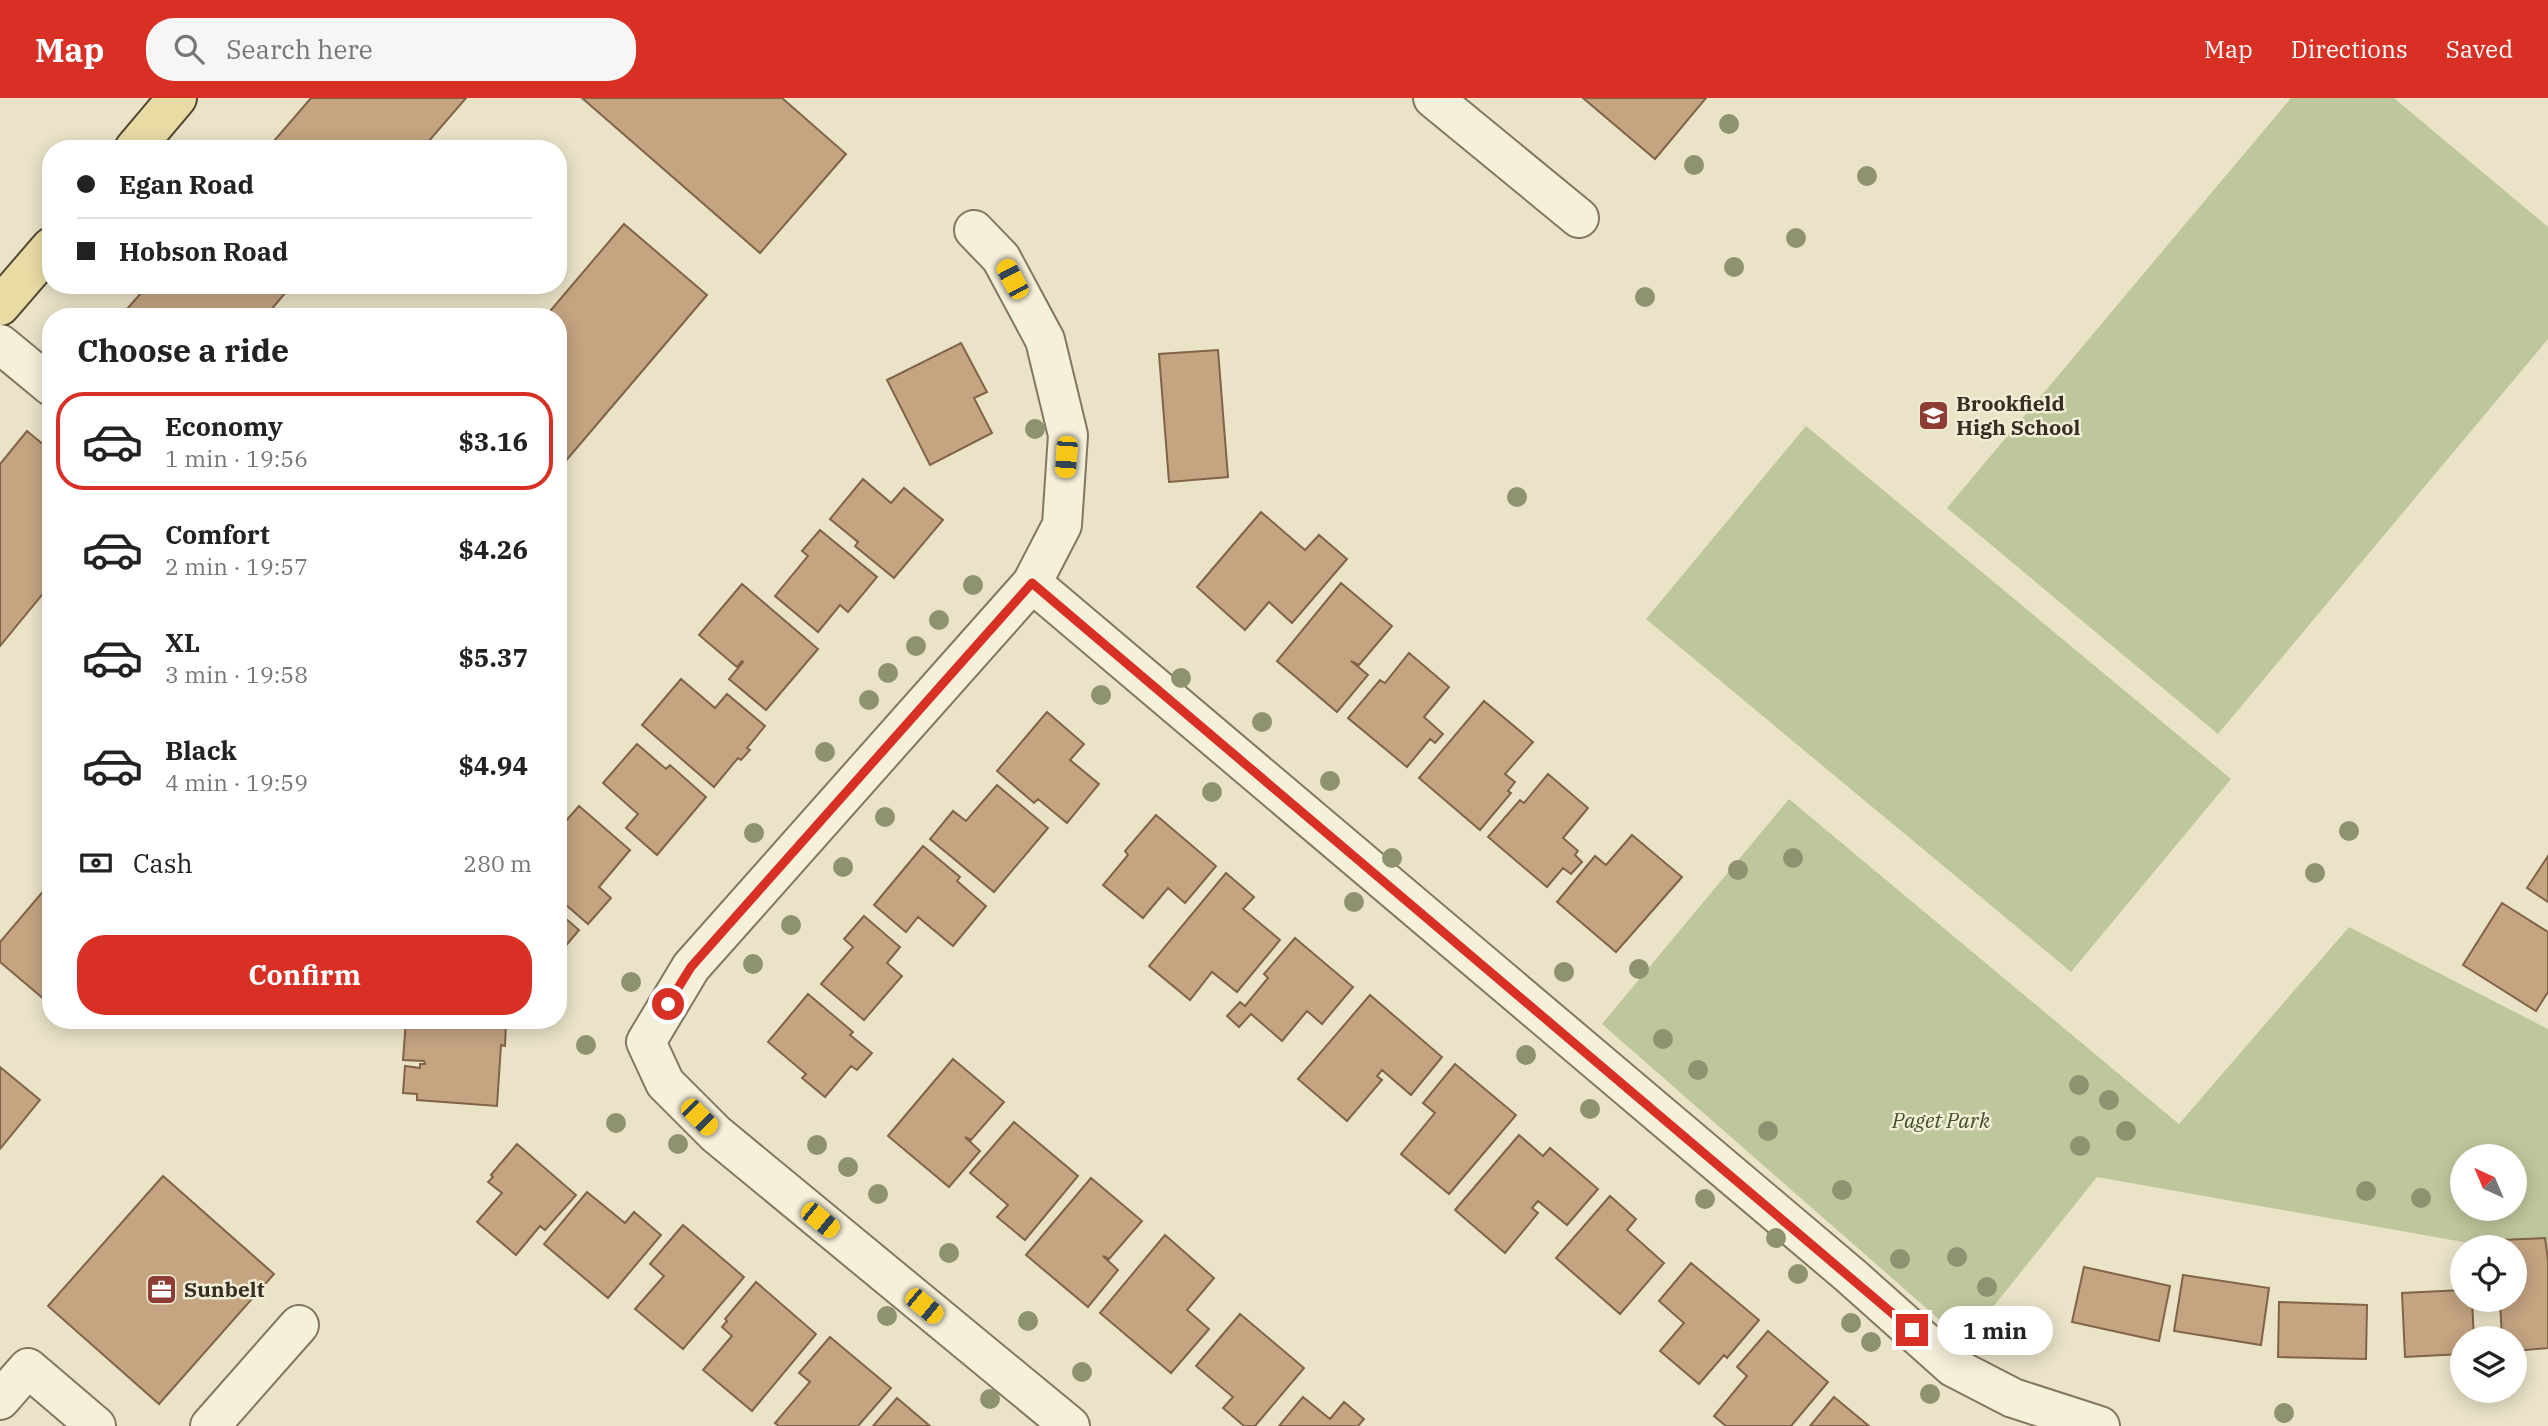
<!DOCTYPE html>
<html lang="en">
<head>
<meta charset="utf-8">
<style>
  body { margin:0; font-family:"IBM Plex Serif",serif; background:#f6f6f6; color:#222; height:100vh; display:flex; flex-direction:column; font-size:26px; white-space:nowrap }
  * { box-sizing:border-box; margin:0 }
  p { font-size:23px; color:#767676 }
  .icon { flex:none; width:38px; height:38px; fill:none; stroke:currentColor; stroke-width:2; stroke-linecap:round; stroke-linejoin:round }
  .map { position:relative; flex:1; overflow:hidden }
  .details { position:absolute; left:42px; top:210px; width:525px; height:721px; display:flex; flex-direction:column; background:#fff; border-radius:28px; box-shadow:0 4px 18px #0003 }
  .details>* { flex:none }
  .banner { position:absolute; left:42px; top:42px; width:525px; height:154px; border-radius:28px; box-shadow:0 4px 18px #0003; display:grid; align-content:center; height:154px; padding:0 35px; background:#fff }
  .needle { width:46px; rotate:316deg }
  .tools { position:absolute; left:2450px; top:1046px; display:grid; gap:14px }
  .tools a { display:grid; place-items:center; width:77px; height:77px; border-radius:50%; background:#fff; box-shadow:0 4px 18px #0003; font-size:35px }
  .end { position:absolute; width:32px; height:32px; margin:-16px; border:9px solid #d93025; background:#fff; box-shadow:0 0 0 4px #fff }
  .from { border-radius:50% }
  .bubble { position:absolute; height:49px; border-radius:24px; background:#fff; box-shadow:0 4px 18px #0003; font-size:23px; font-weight:700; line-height:49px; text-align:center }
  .car { position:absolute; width:21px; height:42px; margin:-21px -10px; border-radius:9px; box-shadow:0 0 5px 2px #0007; background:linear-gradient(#f5c518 24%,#345 0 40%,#f5c518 0 76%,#345 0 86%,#f5c518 0) }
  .banner b { display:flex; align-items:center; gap:24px; height:66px; font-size:26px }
  .banner b+b { border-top:2px solid #e0e0e0 }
  .banner i { width:18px; height:18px; background:#222 }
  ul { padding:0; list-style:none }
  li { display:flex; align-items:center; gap:21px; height:98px; margin:0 14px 10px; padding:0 21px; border:4px solid transparent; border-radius:28px }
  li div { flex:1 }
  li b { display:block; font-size:26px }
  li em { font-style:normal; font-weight:700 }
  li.on { border-color:#d93025 }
  li>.icon { width:63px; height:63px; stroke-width:1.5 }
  h2 { padding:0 35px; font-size:32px; line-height:84px }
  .pay { display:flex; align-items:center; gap:18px; height:77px; padding:0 35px; font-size:26px }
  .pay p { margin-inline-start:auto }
  .action { display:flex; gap:14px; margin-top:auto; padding:14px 35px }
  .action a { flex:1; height:80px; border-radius:28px; background:#d93025; color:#fff; font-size:28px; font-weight:700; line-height:80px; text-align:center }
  header { display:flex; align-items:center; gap:42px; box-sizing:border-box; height:98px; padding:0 35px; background:#d93025; color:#fff }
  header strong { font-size:33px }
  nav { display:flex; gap:38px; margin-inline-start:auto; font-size:24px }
  .search { width:490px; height:63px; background:#f6f6f6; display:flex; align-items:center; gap:18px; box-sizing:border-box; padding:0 24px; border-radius:28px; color:#767676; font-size:26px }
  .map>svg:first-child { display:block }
</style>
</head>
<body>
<header>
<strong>Map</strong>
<div class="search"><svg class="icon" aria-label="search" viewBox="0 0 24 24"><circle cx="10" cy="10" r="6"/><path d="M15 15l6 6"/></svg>Search here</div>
<nav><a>Map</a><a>Directions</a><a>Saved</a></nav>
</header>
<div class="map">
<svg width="2548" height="1328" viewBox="0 0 2548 1328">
  <rect width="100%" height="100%" fill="#eae3c8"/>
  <path fill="#bec79c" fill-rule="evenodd" d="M2291,0H2394L2548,129V241L2218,636L1947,410Z
    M1806,328L2231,681L2071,874L1646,521Z
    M1789,701L2179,1026L2349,829L2548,931V1159L2515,1153V1150H2497L2097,1079L1965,1244L1602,926ZM2462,1059H2515V1111H2462Z"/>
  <path fill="#c4a481" stroke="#816447" stroke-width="2" d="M311,0H466L422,51H267Z
    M582,0H782L846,56L760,155Z
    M1583,0H1706L1655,61Z
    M624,126L707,197L558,372V219H545Z
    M148,187H292L265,219H120Z
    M961,245L987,294L974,300L992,335L930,367L887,282Z
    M1218,252L1228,379L1169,384L1159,256Z
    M27,333L51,353V486L0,548V366Z
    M863,381L891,405L904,390L943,422L894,480L855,448L858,444L830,421Z
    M1261,414L1305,452L1319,437L1347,461L1292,525L1269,504L1245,532L1197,489Z
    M820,432L877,479L848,514L840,507L818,534L775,498L808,458L802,453Z
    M1341,485L1392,528L1359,567L1351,563L1368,577L1337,614L1277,563Z
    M742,486L818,551L766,612L729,581L743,564L742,563L737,569L699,537Z
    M1409,555L1449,589L1424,619L1443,636L1435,645L1430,641L1407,669L1348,620L1380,582L1385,585Z
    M681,581L715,610L727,596L765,628L747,650L750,652L741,662L738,660L714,689L642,627Z
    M1484,603L1533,644L1505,676L1515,684L1508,693L1511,695L1480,732L1419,680Z
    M1047,614L1084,646L1070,662L1099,686L1067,725L1038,701L1034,705L997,673Z
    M637,646L666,671L670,667L706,699L657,757L626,730L638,716L603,685Z
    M1548,676L1588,710L1563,740L1578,753L1575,757L1582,764L1571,776L1563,770L1547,789L1488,739L1520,702L1524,705Z
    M997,687L1048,730L994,794L930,741L953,713L966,723Z
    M579,708L630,752L599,789L611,800L588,826L558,800V732Z
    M1156,717L1216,768L1185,805L1168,790L1143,820L1103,787L1128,757L1125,753Z
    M1632,737L1682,779L1616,854L1557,804L1595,758L1606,767Z
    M923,748L960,779L957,783L986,808L953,848L918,819L906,834L874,807Z
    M2548,758V804L2527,790Z
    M1226,775L1254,799L1243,811L1280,842L1237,894L1212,874L1190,902L1149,868Z
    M51,784V907L0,864V844Z
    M2502,805L2548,834V894L2536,913L2463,867Z
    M558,814L579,832L558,857Z
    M864,818L900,849L887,865L902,878L864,922L821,886L853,849L844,841Z
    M1295,840L1353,889L1322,926L1307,913L1282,943L1251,916L1239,929L1227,918L1240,904L1245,908L1268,880L1264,876Z
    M808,896L853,934L850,937L872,955L857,972L851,968L825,999L802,980L806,976L768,944Z
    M1370,897L1442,959L1411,997L1382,972L1377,978L1382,982L1347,1023L1298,981Z
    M68,922H82L76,929Z
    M406,922L506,924L505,948L501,947L497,1008L417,1002V996L403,995L405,968L420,970V966H425L424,963L403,962Z
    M953,961L1004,1004L971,1042L965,1039L980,1053L949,1089L888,1038Z
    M1455,966L1516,1017L1449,1096L1401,1056L1435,1015L1423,1005Z
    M0,969L40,1002L0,1051Z
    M1014,1024L1078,1078L1025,1142L997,1119L1008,1107L970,1075Z
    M1519,1037L1543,1058L1550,1050L1598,1091L1567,1127L1538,1103L1532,1110L1538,1115L1505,1155L1455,1112Z
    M517,1046L576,1097L545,1132L540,1128L516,1157L477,1124L502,1095L488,1084L493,1079L491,1077Z
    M163,1078L274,1176L159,1306L48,1208Z
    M1091,1080L1142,1123L1109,1161L1103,1158L1118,1172L1088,1209L1026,1157Z
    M587,1094L625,1125L634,1114L661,1137L608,1200L544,1146Z
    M1610,1098L1636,1121L1627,1132L1664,1165L1620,1216L1556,1160Z
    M683,1127L744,1179L683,1251L635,1211L664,1178L650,1166Z
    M1165,1137L1214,1180L1187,1212L1209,1231L1171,1275L1100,1215Z
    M2545,1140L2548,1162V1250L2515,1253V1241H2502L2500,1202H2515V1150H2502L2501,1142Z
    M1691,1165L1759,1222L1727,1260L1724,1257L1699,1286L1660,1253L1684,1225L1659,1203Z
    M2084,1169L2170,1188L2159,1243L2072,1224Z
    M2183,1177L2269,1190L2261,1247L2174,1233Z
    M756,1184L816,1236L752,1313L703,1272L732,1238L722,1229L727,1223L725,1221Z
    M2462,1192V1202H2472L2474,1241H2462V1256L2405,1259L2402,1195Z
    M2279,1204L2367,1207L2366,1261L2278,1259Z
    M1240,1216L1304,1270L1255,1328H1244L1223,1310L1233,1299L1196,1268Z
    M1768,1233L1828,1284L1791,1328H1726L1714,1318L1747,1278L1737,1269Z
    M830,1239L891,1290L858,1328H779L775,1325L810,1284L799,1275Z
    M1303,1299L1330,1321L1344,1304L1364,1321L1358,1328H1279Z
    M1834,1299L1869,1328H1810Z
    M897,1300L930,1328H873Z"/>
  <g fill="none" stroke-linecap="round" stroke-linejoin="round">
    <defs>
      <path id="minor" d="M1433,0L1579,120
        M974,132L1001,160L1045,242L1068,337L1062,427L1032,485L691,869L646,944L665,985L716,1036L1070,1328
        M0,246L51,288
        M1032,485L1851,1178L1953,1269L2013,1300L2100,1328
        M0,1302L28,1270L96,1328
        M210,1328L299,1227"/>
      <path id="major" d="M134,51L177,0
        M0,208L51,149"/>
    </defs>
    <use href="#minor" stroke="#84765f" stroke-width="42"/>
    <use href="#major" stroke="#524532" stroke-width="42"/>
    <use href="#minor" stroke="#f5f0da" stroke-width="38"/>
    <use href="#major" stroke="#e9dba4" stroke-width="38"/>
  </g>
  <g fill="#8e9271">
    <circle cx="1729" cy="26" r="10"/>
    <circle cx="1694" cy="67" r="10"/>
    <circle cx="1867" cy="78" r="10"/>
    <circle cx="1796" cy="140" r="10"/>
    <circle cx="1734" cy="169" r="10"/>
    <circle cx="1645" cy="199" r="10"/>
    <circle cx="1035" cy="331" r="10"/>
    <circle cx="1517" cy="399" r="10"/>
    <circle cx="973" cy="487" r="10"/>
    <circle cx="939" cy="522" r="10"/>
    <circle cx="916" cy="548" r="10"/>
    <circle cx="888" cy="575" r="10"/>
    <circle cx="1181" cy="580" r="10"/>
    <circle cx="1101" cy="597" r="10"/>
    <circle cx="869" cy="602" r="10"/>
    <circle cx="1262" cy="624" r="10"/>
    <circle cx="825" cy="654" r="10"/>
    <circle cx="1330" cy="683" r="10"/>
    <circle cx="1212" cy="694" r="10"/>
    <circle cx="885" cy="719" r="10"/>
    <circle cx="2349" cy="733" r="10"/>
    <circle cx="754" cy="735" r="10"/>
    <circle cx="1392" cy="760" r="10"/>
    <circle cx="1793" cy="760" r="10"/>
    <circle cx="843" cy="769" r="10"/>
    <circle cx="1738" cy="772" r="10"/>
    <circle cx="2315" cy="775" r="10"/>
    <circle cx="1354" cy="804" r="10"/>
    <circle cx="791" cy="827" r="10"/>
    <circle cx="753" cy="866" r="10"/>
    <circle cx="1639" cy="871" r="10"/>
    <circle cx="1564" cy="874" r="10"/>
    <circle cx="631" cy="884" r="10"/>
    <circle cx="1663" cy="941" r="10"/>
    <circle cx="586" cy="947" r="10"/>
    <circle cx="1526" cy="957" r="10"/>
    <circle cx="1698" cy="972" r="10"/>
    <circle cx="2079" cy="987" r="10"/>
    <circle cx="2109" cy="1002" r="10"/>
    <circle cx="1590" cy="1011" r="10"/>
    <circle cx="616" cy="1025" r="10"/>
    <circle cx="1768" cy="1033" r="10"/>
    <circle cx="2126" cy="1033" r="10"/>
    <circle cx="678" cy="1046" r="10"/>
    <circle cx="817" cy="1047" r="10"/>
    <circle cx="2080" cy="1048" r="10"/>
    <circle cx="848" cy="1069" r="10"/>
    <circle cx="1842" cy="1092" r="10"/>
    <circle cx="2366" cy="1093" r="10"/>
    <circle cx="878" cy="1096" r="10"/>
    <circle cx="2421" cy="1100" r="10"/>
    <circle cx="1705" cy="1101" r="10"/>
    <circle cx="1776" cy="1140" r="10"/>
    <circle cx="949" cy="1155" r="10"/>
    <circle cx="1957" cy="1159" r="10"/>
    <circle cx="1900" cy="1161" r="10"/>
    <circle cx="1798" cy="1176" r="10"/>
    <circle cx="1987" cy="1189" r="10"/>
    <circle cx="887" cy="1218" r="10"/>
    <circle cx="1028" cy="1223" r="10"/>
    <circle cx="1851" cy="1225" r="10"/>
    <circle cx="1871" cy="1244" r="10"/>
    <circle cx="1082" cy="1274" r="10"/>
    <circle cx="1930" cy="1296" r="10"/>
    <circle cx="990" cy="1301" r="10"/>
    <circle cx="2284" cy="1315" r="10"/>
  </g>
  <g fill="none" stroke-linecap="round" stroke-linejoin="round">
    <path stroke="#d93025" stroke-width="9" d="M668,906L691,869L1032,485L1912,1232"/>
  </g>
  <defs>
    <symbol id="school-square" viewBox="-11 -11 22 22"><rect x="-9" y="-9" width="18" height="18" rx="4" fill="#8d3d35" stroke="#f2edd6"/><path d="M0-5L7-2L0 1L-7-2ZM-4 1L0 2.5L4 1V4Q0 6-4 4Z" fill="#fff"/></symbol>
    <symbol id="office-square" viewBox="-11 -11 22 22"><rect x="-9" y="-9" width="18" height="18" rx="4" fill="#8d3d35" stroke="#f2edd6"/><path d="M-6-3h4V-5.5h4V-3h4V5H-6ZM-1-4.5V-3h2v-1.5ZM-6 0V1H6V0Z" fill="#fff"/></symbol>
  </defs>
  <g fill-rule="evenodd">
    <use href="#school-square" x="1916" y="300" width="35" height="35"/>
    <use href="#office-square" x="144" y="1174" width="35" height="35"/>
  </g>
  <g text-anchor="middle" stroke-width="5" stroke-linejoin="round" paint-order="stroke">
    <g font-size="21" font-weight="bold" fill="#362d21" stroke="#f2edd6" text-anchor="start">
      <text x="1956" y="313">Brookfield<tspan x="1956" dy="24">High School</tspan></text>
      <text x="184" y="1199">Sunbelt</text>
    </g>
    <g font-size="21" font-style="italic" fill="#425029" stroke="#f2edd6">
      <text x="1941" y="1030">Paget Park</text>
    </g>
  </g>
</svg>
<div class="tools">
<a><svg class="needle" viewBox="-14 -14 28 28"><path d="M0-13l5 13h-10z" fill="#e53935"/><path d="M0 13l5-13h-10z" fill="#767676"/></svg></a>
<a><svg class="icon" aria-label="locate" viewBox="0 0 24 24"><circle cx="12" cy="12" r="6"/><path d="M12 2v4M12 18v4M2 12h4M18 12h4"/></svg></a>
<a><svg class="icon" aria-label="layers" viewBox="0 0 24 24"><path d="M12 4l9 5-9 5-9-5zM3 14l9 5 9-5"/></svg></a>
</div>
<i class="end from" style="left:668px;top:906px"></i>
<i class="end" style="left:1912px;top:1232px"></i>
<div class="bubble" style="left:1937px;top:1208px;width:116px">1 min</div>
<i class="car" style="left:1012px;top:181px;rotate:332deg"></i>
<i class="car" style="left:1066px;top:359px;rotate:184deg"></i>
<i class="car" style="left:699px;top:1019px;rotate:135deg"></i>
<i class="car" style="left:820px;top:1122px;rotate:129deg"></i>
<i class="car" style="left:924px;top:1208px;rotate:130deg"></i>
<div class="banner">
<b><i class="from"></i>Egan Road</b>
<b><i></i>Hobson Road</b>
</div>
<section class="details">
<h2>Choose a ride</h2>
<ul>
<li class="on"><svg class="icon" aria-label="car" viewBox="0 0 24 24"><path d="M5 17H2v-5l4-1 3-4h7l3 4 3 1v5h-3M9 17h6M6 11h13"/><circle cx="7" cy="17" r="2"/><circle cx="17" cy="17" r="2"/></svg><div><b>Economy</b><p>1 min · 19:56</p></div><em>$3.16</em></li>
<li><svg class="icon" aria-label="car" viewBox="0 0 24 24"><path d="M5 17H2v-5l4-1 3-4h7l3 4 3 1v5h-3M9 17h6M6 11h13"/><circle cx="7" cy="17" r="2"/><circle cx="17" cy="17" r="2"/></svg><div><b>Comfort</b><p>2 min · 19:57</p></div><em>$4.26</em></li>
<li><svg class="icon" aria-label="car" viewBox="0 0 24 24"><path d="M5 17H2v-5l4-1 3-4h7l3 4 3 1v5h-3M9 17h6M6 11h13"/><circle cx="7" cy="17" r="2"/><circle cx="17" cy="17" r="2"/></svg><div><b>XL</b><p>3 min · 19:58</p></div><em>$5.37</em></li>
<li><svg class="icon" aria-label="car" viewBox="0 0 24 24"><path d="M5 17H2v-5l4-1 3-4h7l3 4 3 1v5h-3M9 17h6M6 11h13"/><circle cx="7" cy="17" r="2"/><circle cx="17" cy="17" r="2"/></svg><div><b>Black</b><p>4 min · 19:59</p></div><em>$4.94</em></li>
</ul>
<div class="pay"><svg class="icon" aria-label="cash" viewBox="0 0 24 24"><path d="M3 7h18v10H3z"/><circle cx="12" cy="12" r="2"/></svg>Cash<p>280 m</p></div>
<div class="action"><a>Confirm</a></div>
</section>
</div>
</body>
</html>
